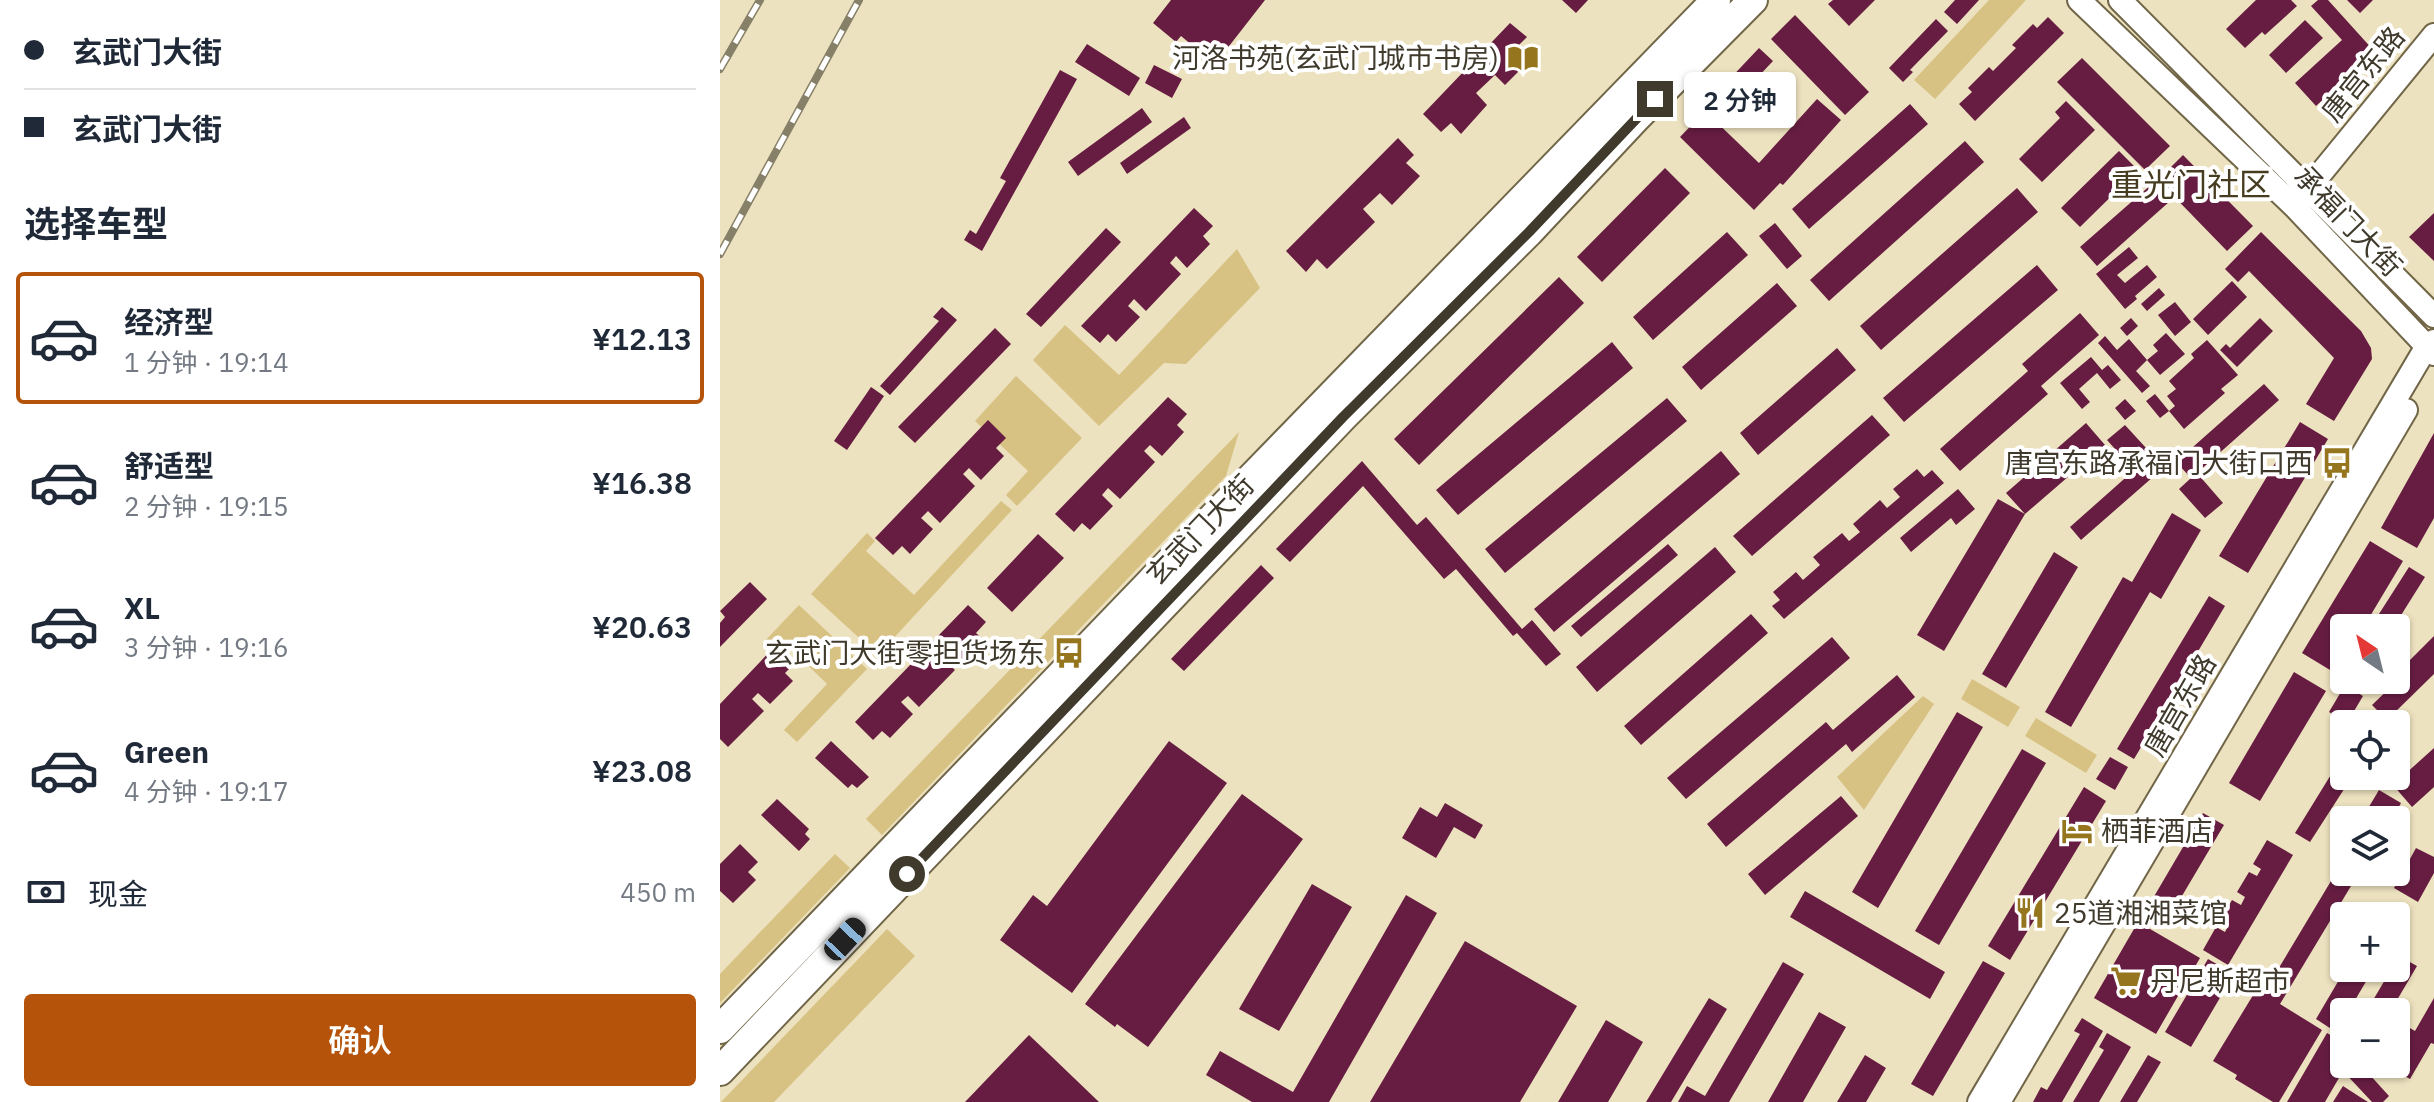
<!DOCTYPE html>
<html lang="zh">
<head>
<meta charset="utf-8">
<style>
  body { margin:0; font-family:"IBM Plex Sans","Noto Sans SC",sans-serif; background:#f2f2f3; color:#1f2937; height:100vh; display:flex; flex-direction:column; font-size:30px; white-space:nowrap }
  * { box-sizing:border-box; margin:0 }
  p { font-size:26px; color:#747a83 }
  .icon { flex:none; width:44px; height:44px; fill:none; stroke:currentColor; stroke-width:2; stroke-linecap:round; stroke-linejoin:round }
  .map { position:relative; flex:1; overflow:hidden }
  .panel { display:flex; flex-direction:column; background:#fff; width:720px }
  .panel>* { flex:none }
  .hud { display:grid; align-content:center; height:176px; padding:0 24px; background:#fff }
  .needle { width:52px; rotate:325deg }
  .buttons { position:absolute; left:1610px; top:614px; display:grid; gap:16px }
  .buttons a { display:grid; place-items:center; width:80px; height:80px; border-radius:8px; background:#fff; box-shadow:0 2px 6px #0004; font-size:40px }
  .end { position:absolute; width:36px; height:36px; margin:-18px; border:10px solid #3f3a2c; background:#fff; box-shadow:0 0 0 4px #fff }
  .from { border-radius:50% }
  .bubble { position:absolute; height:56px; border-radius:8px; background:#fff; box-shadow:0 2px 6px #0004; font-size:26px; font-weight:600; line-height:56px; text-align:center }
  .car { position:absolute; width:24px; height:48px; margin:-24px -12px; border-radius:10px; box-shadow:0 0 6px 2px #0007; background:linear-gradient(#222 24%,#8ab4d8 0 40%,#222 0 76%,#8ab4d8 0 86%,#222 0) }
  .hud b { display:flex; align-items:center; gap:28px; height:76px; font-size:30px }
  .hud b+b { border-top:2px solid #e0e1e3 }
  .hud i { width:20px; height:20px; background:#1f2937 }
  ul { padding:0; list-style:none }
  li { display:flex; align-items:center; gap:24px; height:132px; margin:0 16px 12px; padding:0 8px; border:4px solid transparent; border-radius:8px }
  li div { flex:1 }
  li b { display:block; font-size:30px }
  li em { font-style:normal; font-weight:600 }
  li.active { border-color:#b45309 }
  li>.icon { width:72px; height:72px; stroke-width:1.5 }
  h2 { padding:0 24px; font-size:36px; line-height:96px }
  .pay { display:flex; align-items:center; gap:20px; height:88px; padding:0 24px; font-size:30px }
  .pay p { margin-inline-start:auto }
  .cta { display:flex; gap:16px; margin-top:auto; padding:16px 24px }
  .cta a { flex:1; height:92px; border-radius:8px; background:#b45309; color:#fff; font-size:32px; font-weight:600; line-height:92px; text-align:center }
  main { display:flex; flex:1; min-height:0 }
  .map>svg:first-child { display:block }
</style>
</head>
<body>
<main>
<section class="panel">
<div class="hud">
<b><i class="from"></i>玄武门大街</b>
<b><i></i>玄武门大街</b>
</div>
<h2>选择车型</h2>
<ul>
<li class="active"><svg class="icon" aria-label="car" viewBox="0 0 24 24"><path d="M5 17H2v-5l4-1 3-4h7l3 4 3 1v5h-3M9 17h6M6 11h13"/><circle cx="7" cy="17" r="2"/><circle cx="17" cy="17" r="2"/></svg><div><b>经济型</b><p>1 分钟 · 19:14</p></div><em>¥12.13</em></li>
<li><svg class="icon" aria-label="car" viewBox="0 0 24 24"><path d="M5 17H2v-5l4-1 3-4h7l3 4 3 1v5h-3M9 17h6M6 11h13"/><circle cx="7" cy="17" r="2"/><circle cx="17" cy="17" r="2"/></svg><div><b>舒适型</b><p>2 分钟 · 19:15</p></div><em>¥16.38</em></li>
<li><svg class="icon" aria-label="car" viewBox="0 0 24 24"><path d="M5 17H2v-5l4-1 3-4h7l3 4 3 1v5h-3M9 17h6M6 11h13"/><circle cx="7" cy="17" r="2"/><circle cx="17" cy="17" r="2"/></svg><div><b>XL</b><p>3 分钟 · 19:16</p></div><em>¥20.63</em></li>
<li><svg class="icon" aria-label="car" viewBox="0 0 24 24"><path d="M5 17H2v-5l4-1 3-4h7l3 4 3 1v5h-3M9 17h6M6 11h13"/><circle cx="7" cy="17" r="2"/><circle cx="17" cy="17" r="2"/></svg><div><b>Green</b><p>4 分钟 · 19:17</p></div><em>¥23.08</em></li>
</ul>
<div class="pay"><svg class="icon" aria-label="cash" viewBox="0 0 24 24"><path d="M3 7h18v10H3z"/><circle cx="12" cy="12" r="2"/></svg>现金<p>450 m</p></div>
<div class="cta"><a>确认</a></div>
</section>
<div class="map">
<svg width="1714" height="1102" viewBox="0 0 1714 1102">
  <rect width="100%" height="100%" fill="#ede2bf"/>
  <path fill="#d7c283" d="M1269,0H1306L1215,99L1194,80Z
    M517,249L540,288L466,364L444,363L379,426L313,360L345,325L399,375Z
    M296,376L362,438L297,506L286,495L308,471L255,421Z
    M519,432L506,476L162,835L146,819Z
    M281,501L292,510L158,655L91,594L147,533L155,541L146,551L194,595Z
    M79,605L147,669L77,742L64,730L107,684L61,639L49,651L42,644Z
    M1252,679L1300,707L1288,727L1241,699Z
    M1203,696L1214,704L1144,810L1117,777Z
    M1316,718L1377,755L1366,773L1305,736Z
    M115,854L130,868L0,1003V974Z
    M167,929L195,956L54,1102H1Z"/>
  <path fill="#671d42" d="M451,0H545L506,50L494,40L486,49L476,42L473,46L461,36L456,42L433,23Z
    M842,0H868L856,13Z
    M1113,0H1155L1129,26L1108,4Z
    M1235,0H1259L1237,24L1224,12Z
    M1536,0H1571L1577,6L1545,35L1542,32L1525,48L1506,29Z
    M1598,0H1608L1655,52L1596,106L1575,83L1622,40L1591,6Z
    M1627,0H1653L1640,13Z
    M1075,15L1149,92L1125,115L1051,39Z
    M1328,17L1344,33L1255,121L1239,104L1252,92L1248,88L1269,67L1273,71L1296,48L1292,45L1313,24L1317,28Z
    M1216,19L1228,31L1190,70L1193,72L1183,82L1169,68Z
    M1585,20L1603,38L1566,73L1549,55Z
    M790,23L807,37L798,46L811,59L785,85L775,75L756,93L767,105L741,134L731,123L721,132L703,114Z
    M367,44L420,78L409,96L355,62Z
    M1039,48L1053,61L1002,115L988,102Z
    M1362,58L1450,146L1425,170L1337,82Z
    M434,65L462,79L452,98L425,83Z
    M340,70L357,79L262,251L244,240L250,230L256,234L286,181L280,178Z
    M1097,99L1121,120L1063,185L1060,183L1034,210L960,137L985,111L1039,163Z
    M1346,101L1375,130L1322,182L1299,159L1340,118L1335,112Z
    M1190,104L1208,124L1089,229L1072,209Z
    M422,108L432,122L358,176L348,162Z
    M464,117L471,128L407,174L400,163Z
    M678,138L694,155L686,163L700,176L672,205L660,193L643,209L655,222L607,269L597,259L586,272L566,251Z
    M1245,141L1264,162L1109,301L1090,280Z
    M1399,151L1418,170L1360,227L1341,208Z
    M1463,155L1533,226L1507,251L1438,180Z
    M945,168L970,193L882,282L857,257Z
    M1433,183L1449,202L1377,266L1360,247Z
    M1297,188L1318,212L1161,350L1140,326Z
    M474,208L493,226L483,236L490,244L467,268L456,256L450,263L461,274L426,311L414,299L408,306L420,317L396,342L388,334L380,343L361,326Z
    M1714,213V261L1689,237Z
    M1055,223L1082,256L1067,269L1039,236Z
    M386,228L401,242L321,327L306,314Z
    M1007,232L1028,255L933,340L913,317Z
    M1541,232L1641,331L1651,348L1652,359L1614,421L1586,404L1614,358L1529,271L1518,282L1505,269Z
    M1409,247L1418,258L1397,275L1405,283L1427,265L1437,277L1415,296L1417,299L1405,309L1376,274Z
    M1317,265L1338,290L1184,422L1163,398Z
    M839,277L864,303L699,465L674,439Z
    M1512,281L1527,297L1488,335L1473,319Z
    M1057,283L1077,306L981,390L962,367Z
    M1439,288L1445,295L1427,311L1421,304Z
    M1455,302L1471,322L1455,336L1438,315Z
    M222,307L237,320L170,395L160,386L219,321L213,317Z
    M1360,313L1379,335L1321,386L1328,394L1240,471L1220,449L1308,371L1302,364Z
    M1411,318L1418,326L1407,336L1400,328Z
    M1540,318L1553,331L1517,367L1500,350L1506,344L1510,348Z
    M275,328L291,344L195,443L178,427Z
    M1446,333L1465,354L1440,375L1427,360L1416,371L1430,386L1422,393L1378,343L1385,336L1397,350L1409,339L1427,360L1438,351L1433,345Z
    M1487,340L1518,375L1501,389L1505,393L1464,429L1449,411L1440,418L1426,401L1435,394L1449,411L1455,406L1447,396L1456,389L1449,381L1474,358L1471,354Z
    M892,342L913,368L738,515L716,490Z
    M1117,348L1136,370L1038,455L1020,433Z
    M1371,357L1382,370L1388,365L1401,380L1390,389L1377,373L1359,389L1370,402L1362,409L1340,383Z
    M1544,384L1559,400L1477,473L1503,503L1485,518L1459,489L1471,478L1456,462Z
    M151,387L164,396L127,450L114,441Z
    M448,397L467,414L457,425L464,432L442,456L430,445L424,451L435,462L400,499L388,488L382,495L393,506L370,530L362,523L354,532L335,514Z
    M947,398L967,421L785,573L765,549Z
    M1405,399L1416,411L1405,420L1395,408Z
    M1152,415L1170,435L1032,556L1013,536Z
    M268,420L286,438L276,448L284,456L261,480L249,468L243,474L255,486L220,523L208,511L201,518L213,529L190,554L182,546L173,555L155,538Z
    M1580,422L1608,439L1528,573L1499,556Z
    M1366,423L1385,445L1305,514L1286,493Z
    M1405,425L1427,449L1418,457L1412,450L1403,458L1387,440Z
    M1714,433V518L1697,548L1661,528Z
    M1001,451L1020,474L834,632L814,609Z
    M642,461L697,525L706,517L802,629L812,620L841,654L826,666L797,633L793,636L736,569L724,579L643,486L570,562L556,549Z
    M1421,464L1433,477L1361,540L1350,527Z
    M1197,469L1204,477L1212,470L1224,483L1064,619L1052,606L1060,600L1053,592L1076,572L1083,580L1100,565L1093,557L1122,533L1129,541L1140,532L1133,524L1160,500L1167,508L1180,497L1173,489Z
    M1238,489L1255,509L1236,525L1231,518L1191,552L1180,538Z
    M1278,499L1305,514L1224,651L1197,635Z
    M1452,513L1481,530L1441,599L1430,592L1351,727L1325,712L1403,577L1412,582Z
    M318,534L344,558L292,612L267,588Z
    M1650,541L1683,561L1643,628H1624V659L1615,673L1582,653Z
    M948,544L958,555L861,637L851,626Z
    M995,547L1016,572L877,692L856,667Z
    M1334,552L1358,567L1286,688L1262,674Z
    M541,565L554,578L464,671L451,659Z
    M1689,567L1705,577L1673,628H1650Z
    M30,582L47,599L0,647V623L5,617L0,611Z
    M1489,596L1505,606L1414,759L1397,749Z
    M248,605L266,622L256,633L264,640L241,664L229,653L223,659L235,670L199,707L188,696L181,702L193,714L170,738L162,731L153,740L135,722Z
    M1031,614L1048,633L921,745L904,726Z
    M1714,636V674L1667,720L1671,724H1647L1659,712L1652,705L1678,680L1676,674Z
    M1112,637L1130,658L966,799L947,778Z
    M56,645L75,663L65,673L73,681L50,704L38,693L32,699L44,711L8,747L0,739V704Z
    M1574,672L1606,691L1540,801L1509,783Z
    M1177,675L1195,697L1132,752L1126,744L1006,847L987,824L1106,722L1113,730Z
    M1625,685L1643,696L1627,723L1609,712Z
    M1237,712L1263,727L1158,908L1132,892Z
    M111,741L149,777L137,788L132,784L128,788L95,758Z
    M449,741L507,783L352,993L280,940L313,895L327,906Z
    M1714,748V787L1692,807L1673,785Z
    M1302,749L1326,763L1219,945L1195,931Z
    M1390,757L1408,767L1395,790L1376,779Z
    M1612,773L1628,783L1590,842L1575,833Z
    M1364,787L1386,801L1290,960L1268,946Z
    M1659,790L1681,803L1672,820H1641Z
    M522,794L583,839L428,1047L397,1024L395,1027L365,1004Z
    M1121,796L1138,816L1045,895L1028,874Z
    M57,799L89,829L85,834L90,839L79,851L41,815Z
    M725,803L763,825L755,839L734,827L716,858L682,838L700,807L717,817Z
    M1483,813L1504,825L1443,928L1422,917Z
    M1547,840L1573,855L1508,965L1483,950L1496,927L1505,932L1509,924L1501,919L1512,900L1521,905L1525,897L1517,892L1529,872L1537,876L1541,869L1533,864Z
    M20,844L38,862L28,872L36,880L13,903L0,891V864Z
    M1696,848L1714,857V873L1698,902L1674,888Z
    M1614,876L1631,886L1560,1004L1602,1030L1559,1102H1553L1515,1079L1517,1075L1493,1061L1538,987L1545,991Z
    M592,884L632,907L559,1031L519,1009Z
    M1085,891L1225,972L1210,999L1070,917Z
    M686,895L717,913L609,1102H532L486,1075L500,1051L573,1092Z
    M1661,907L1682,920L1676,930V916H1656Z
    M1418,922L1480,958L1436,1034L1374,998Z
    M745,941L857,1006L800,1102H650Z
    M1679,956L1697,966L1670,1012H1646L1672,968H1676Z
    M1488,959L1514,974L1471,1047L1445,1032Z
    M1263,961L1285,973L1213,1096L1191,1084Z
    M1063,962L1084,974L1009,1102H958L967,1086L985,1096Z
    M1626,968H1654L1628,1012H1624V1019L1616,1032L1596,1019Z
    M989,998L1007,1009L951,1102H926Z
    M1714,998V1044L1711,1043L1690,1079L1663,1064H1676V1047L1688,1027L1695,1031Z
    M1099,1012L1126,1027L1083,1102H1048Z
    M1362,1018L1383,1031L1342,1102H1313L1321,1087L1327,1090L1360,1034L1354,1031Z
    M886,1020L923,1042L888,1102H838Z
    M1387,1033L1411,1047L1379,1102H1353L1384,1050L1379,1047Z
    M1607,1033L1624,1043V1064H1640L1669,1096L1663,1102H1652L1623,1071L1605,1102H1567Z
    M309,1035L329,1054L379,1102H245Z
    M1145,1055L1166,1068L1146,1102H1117Z
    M1428,1055L1441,1062L1417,1102H1400Z
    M1623,1086L1640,1097L1648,1102H1613Z"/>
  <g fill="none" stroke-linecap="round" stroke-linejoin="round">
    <defs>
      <path id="minor" d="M1359,0L1574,206L1714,354
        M1400,0L1714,316
        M1588,189L1714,35
        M1259,1102L1707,346L1714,341
        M1279,1102L1686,410"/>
      <path id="major" d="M0,1029L498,512L996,0
        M0,1071L623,417L809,232L915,119L1033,0"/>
    </defs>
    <use href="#minor" stroke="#716648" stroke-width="26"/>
    <use href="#major" stroke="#716648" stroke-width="32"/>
    <use href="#minor" stroke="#fff" stroke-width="22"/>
    <use href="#major" stroke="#fff" stroke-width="28"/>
    <defs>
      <path id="rail" d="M0,69L40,0
        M0,254L139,0"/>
    </defs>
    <use href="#rail" stroke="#878069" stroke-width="8"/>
    <use href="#rail" stroke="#fff" stroke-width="5" stroke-dasharray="15" stroke-linecap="butt"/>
  </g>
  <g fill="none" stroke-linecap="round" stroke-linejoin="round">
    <path stroke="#3f3a2c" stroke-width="10" d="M187,874L623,417L809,232L935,99"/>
  </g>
  <defs>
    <symbol id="library-bare" viewBox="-9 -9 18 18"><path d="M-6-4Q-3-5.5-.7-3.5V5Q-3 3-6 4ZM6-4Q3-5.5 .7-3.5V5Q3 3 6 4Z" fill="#95751d" stroke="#fff" stroke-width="2.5" paint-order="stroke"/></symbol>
    <symbol id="bus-bare" viewBox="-9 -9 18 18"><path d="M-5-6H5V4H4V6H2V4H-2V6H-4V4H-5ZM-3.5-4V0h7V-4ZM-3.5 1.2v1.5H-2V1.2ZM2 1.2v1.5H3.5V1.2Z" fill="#95751d" stroke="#fff" stroke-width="2.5" paint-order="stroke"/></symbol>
    <symbol id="hotel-bare" viewBox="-9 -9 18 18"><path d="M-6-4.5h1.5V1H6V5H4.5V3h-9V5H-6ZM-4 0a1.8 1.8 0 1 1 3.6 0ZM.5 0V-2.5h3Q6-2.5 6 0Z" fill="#95751d" stroke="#fff" stroke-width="2.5" paint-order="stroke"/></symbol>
    <symbol id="restaurant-bare" viewBox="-9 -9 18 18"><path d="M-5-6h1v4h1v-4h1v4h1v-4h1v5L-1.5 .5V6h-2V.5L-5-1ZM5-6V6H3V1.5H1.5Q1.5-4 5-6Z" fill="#95751d" stroke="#fff" stroke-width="2.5" paint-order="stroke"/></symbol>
    <symbol id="supermarket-bare" viewBox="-9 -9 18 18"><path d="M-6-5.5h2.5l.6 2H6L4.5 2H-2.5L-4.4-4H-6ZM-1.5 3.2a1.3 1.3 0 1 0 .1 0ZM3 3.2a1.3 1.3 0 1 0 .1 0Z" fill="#95751d" stroke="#fff" stroke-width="2.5" paint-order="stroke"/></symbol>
  </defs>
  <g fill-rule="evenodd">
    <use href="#library-bare" x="781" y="36" width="44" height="44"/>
    <use href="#bus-bare" x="1595" y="441" width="44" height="44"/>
    <use href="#bus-bare" x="327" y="631" width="44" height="44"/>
    <use href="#hotel-bare" x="1335" y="809" width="44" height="44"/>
    <use href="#restaurant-bare" x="1288" y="891" width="44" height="44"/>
    <use href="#supermarket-bare" x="1384" y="959" width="44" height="44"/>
  </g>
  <g text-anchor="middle" stroke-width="8" stroke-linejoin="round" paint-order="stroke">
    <g font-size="28" fill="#3f3a2c" stroke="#fff" text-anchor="end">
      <text x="779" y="68">河洛书苑(玄武门城市书房)</text>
      <text x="1593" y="473">唐宫东路承福门大街口西</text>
      <text x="325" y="663">玄武门大街零担货场东</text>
      <text x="1381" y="841" text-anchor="start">栖菲酒店</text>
      <text x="1334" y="923" text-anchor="start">25道湘湘菜馆</text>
      <text x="1430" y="991" text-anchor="start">丹尼斯超市</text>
    </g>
    <g font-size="28" fill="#3f3a2c" stroke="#fff">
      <text transform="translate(1643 74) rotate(-51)" y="10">唐宫东路</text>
      <text transform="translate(1628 221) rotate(46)" y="10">承福门大街</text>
      <text transform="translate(480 530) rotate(-46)" y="10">玄武门大街</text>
      <text transform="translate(1460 705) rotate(-60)" y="10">唐宫东路</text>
    </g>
    <g font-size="32" fill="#463c1f" stroke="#fff">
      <text x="1471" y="196">重光门社区</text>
    </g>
  </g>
</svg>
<div class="buttons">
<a><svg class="needle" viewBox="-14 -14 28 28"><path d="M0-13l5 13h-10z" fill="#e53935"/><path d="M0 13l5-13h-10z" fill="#747a83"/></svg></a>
<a><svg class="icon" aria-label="locate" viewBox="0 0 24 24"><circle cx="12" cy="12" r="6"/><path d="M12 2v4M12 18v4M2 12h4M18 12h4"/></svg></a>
<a><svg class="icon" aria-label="layers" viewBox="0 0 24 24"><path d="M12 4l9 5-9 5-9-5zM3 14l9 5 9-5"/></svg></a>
<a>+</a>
<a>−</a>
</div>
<i class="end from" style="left:187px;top:874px"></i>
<i class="end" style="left:935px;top:99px"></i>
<div class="bubble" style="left:964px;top:72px;width:112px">2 分钟</div>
<i class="car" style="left:125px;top:939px;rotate:43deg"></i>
</div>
</main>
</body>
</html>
